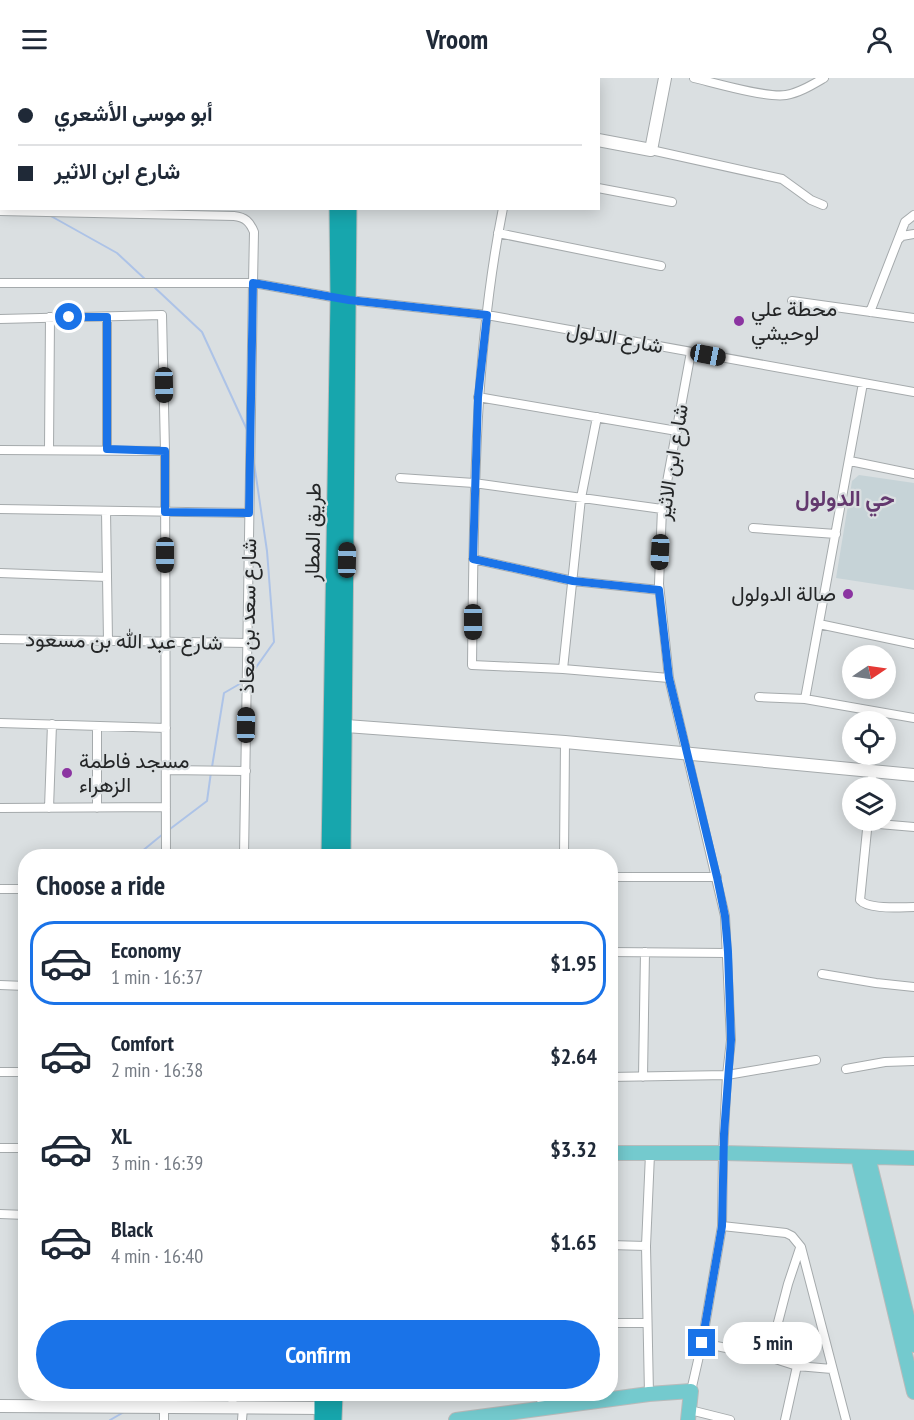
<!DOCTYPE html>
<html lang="en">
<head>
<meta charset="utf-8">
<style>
  body { margin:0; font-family:"PT Sans Narrow",Vazirmatn,sans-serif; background:#f6f6f7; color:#1f2937; height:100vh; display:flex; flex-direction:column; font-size:22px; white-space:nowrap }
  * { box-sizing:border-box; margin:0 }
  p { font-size:20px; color:#747a83 }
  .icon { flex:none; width:33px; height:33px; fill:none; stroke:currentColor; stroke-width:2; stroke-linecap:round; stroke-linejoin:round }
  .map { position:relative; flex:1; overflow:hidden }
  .panel { position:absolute; left:18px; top:771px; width:600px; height:552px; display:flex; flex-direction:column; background:#fff; border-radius:24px; box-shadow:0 3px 15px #0003 }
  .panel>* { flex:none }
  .banner { position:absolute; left:0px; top:0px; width:600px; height:132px; box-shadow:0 3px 15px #0003; display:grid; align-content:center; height:132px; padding:0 18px; background:#fff }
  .needle { width:39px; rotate:77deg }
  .fabs { position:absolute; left:842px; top:567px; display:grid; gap:12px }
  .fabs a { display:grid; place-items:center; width:54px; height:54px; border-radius:50%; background:#fff; box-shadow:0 3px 15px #0003; font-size:30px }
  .end { position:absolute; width:27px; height:27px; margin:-14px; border:8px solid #1a73e8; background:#fff; box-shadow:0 0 0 3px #fff }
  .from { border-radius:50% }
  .bubble { position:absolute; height:42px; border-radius:21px; background:#fff; box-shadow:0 3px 15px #0003; font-size:20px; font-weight:600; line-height:42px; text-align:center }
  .car { position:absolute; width:18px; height:36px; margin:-18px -9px; border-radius:8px; box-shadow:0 0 4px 2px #0007; background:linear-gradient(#222 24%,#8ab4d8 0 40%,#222 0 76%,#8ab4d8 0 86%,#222 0) }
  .banner b { display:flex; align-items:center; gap:21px; height:57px; font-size:22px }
  .banner b+b { border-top:2px solid #e0e1e3 }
  .banner i { width:15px; height:15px; background:#1f2937 }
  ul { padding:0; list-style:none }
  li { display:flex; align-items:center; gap:18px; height:84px; margin:0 12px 9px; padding:0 6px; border:3px solid transparent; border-radius:24px }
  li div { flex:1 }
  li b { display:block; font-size:22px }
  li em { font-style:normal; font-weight:600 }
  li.selected { border-color:#1a73e8 }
  li>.icon { width:54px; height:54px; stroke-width:1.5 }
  h2 { padding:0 18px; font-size:27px; line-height:72px }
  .primary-button { display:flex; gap:12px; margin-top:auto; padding:12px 18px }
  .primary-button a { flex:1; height:69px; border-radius:36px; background:#1a73e8; color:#fff; font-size:24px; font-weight:600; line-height:69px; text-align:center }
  header { display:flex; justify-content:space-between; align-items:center; height:78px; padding:0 18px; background:#fff; font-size:27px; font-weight:600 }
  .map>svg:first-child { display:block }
</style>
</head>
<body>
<header><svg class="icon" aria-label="menu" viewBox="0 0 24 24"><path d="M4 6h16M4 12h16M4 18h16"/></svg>Vroom<svg class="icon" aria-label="person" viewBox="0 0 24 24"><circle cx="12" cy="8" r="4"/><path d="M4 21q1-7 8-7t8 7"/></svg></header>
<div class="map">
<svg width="914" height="1342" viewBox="0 0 914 1342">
  <rect width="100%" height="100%" fill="#dadfe1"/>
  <path fill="#c6d3d7" d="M859,397L914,405V512L836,500L852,403Z"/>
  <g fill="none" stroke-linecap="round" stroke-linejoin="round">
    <path stroke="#adc3e7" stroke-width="2" d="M0,109L2,110
      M49,137L117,175L146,202
      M153,208L202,254L248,354
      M250,598L274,564L267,473L254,385
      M212,689L224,615L243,604
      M170,751L207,723L211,694
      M140,778L141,774L163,756
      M135,1325L143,1316
      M110,1342L124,1334"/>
    <defs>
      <path id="street" d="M694,0C715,5 766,20 786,17C799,15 812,7 824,0
        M529,2L530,0
        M0,67H2
        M651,72L782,101L811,122L823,127
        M598,110L672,124
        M503,130C473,281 474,434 472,587L563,591L669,600
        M0,133L234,138C245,139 250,144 254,154L253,205L244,778
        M498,155L661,188
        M898,162L905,144L914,137
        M0,205H253L349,222L487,237L914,314
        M792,223L914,240
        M870,234L898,162L902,158L914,156
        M0,241L162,237L165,373L166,778
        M478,319L677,353
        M49,371L50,239
        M107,371V239
        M0,372L165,373
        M850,383L914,396
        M400,400L474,405L662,431
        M0,431L249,435
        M106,433L108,563
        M753,450L836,456
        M473,481L573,503L659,512
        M0,495L107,499
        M819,546L914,566
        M0,561L247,565
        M563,591L581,420L597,339
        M759,619L805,621L914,640
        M805,621L863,305
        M0,645L166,650
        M97,648V730
        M166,692L246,693
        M871,710L873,693
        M0,730L166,729
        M49,730L52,646
        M868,742L860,822C868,832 901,829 914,829
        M867,745L914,749
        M564,778L565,664
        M610,799H717
        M0,811H26
        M610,874L727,875
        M822,896L876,905L914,909
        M0,907L26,908
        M846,991L885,984L914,983
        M0,994H26
        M610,999L727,997L816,982
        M643,999L645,874
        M0,1070H26
        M0,1136L26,1137
        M722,1148L786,1155L792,1158L801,1169L846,1342
        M610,1167L646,1168
        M610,1245H647
        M702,1265L769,1279L797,1288L832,1291
        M769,1279L788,1206L800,1170
        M691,1313L702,1265L722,1148L723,1075L727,997L731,962L725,838L669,600L659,506L662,431L691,274
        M649,1316L646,1168L650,1076
        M46,1328V1316
        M120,1328V1316
        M232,1330L233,1316
        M541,1330L542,1316
        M690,1332L730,1342
        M164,1342V1329
        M242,1342L243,1330
        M785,1342L797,1288"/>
      <path id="secondary" d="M598,62L651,72L665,0
        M346,648L565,664L914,697
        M0,1328L322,1330"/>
      <path id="primary" d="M610,1075H723L914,1080
        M858,1079L914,1314
        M868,1079L914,1267
        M456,1342L649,1316L691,1313L688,1342"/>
      <path id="highway" d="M336,0V2
        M350,0V2
        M329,778L338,220L337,130
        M343,778L349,130
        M322,1342V1316
        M334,1342L335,1316"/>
    </defs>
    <use href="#street" stroke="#a5aaac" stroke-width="10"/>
    <use href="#secondary" stroke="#a5aaac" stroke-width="14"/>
    <use href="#primary" stroke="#b9baba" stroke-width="16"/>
    <use href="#highway" stroke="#b9baba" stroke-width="17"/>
    <use href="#street" stroke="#fff" stroke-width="8"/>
    <use href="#secondary" stroke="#fff" stroke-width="12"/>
    <use href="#primary" stroke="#74cace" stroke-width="14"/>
    <use href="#highway" stroke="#17a6ad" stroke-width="15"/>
  </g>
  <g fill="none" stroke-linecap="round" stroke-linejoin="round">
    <path stroke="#1a73e8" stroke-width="8" d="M69,239H107V371L165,373V434L249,435L253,205L349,222L487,237L478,319L473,481L573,503L659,512L669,600L717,799L725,838L728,874L731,962L724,1056L722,1148L702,1265"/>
  </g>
  <g fill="#8b34a1" stroke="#dadfe1" stroke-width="2">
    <circle cx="739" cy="243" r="6"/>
    <circle cx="848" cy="516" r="6"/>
    <circle cx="67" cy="695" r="6"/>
  </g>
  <g text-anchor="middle" stroke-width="4.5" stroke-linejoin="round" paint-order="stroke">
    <g font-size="21" fill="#242627" stroke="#dadfe1" text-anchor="start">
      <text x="751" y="238">محطة علي<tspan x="751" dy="24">لوحيشي</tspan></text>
      <text x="836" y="523" text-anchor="end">صالة الدولول</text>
      <text x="79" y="690">مسجد فاطمة<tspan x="79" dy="24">الزهراء</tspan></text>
    </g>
    <g font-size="21" fill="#242627" stroke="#dadfe1">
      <text transform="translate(615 260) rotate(10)" y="7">شارع الدلول</text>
      <text transform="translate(672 384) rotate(-81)" y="7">شارع ابن الاثير</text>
      <text transform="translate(313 454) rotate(-89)" y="7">طريق المطار</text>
      <text transform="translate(248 538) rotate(-89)" y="7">شارع سعد بن معاذ</text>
      <text transform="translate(124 563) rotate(1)" y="7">شارع عبد الله بن مسعود</text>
    </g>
    <g font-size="22" font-weight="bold" fill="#63386e" stroke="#dadfe1">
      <text x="845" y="428">حي الدولول</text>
    </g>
  </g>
</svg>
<div class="fabs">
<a><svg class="needle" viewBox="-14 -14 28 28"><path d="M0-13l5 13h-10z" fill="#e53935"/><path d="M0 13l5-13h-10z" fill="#747a83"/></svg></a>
<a><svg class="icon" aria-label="locate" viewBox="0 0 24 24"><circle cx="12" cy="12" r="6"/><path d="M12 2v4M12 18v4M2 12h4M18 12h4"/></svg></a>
<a><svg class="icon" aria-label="layers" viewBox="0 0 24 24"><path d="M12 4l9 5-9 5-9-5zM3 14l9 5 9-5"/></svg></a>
</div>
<i class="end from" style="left:69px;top:239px"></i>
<i class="end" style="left:702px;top:1265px"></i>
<div class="bubble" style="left:723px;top:1244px;width:99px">5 min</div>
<i class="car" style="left:708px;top:277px;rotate:101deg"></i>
<i class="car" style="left:164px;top:307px;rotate:179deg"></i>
<i class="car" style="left:660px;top:474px;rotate:183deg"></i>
<i class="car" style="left:165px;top:477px;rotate:180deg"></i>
<i class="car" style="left:347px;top:482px;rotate:1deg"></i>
<i class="car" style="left:473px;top:544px;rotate:180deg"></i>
<i class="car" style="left:246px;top:647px;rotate:1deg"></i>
<div class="banner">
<b><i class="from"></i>أبو موسى الأشعري</b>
<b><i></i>شارع ابن الاثير</b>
</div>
<section class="panel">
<h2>Choose a ride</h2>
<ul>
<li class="selected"><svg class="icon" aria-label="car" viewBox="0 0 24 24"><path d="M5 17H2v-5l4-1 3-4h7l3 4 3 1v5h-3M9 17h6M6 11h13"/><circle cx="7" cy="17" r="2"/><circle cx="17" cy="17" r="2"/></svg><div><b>Economy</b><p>1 min · 16:37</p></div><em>$1.95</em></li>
<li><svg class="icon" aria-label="car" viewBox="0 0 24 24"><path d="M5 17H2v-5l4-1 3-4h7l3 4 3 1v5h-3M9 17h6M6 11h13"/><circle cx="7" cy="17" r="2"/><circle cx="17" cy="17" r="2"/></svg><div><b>Comfort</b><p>2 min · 16:38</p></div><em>$2.64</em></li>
<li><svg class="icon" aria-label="car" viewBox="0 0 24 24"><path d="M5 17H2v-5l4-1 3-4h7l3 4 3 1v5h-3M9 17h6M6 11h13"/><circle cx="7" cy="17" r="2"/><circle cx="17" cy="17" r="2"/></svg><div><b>XL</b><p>3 min · 16:39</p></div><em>$3.32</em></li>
<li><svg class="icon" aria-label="car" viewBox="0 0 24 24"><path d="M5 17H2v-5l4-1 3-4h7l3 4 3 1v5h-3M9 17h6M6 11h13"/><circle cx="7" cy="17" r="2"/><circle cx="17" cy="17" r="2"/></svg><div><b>Black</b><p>4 min · 16:40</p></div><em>$1.65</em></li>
</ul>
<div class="primary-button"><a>Confirm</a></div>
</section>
</div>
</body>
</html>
